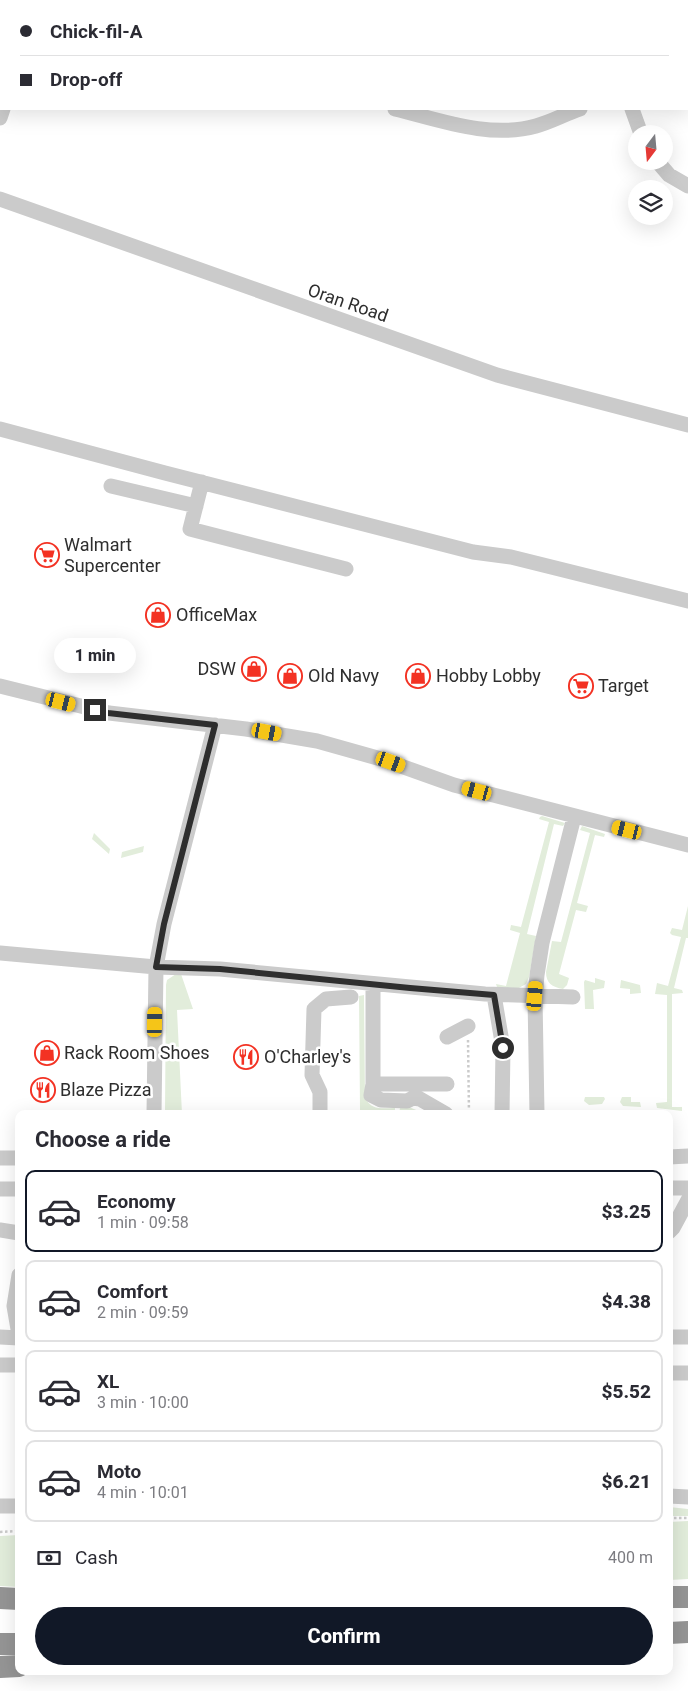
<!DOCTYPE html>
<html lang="en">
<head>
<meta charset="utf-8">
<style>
  body { margin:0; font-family:Roboto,sans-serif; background:#f7f7f7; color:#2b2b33; height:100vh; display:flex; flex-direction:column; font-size:19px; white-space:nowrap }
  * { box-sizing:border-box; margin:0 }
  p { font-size:16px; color:#7c7c81 }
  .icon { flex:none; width:28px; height:28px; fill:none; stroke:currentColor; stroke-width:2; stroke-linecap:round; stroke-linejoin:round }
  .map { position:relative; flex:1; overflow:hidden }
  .details { position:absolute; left:15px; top:1110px; width:658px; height:565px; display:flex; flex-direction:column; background:#fff; border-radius:10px; box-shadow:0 5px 20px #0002 }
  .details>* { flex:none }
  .hud { position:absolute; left:0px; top:0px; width:689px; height:110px; box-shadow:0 5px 20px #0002; display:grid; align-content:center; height:110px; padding:0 20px; background:#fff }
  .needle { width:32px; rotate:196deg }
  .controls { position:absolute; left:628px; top:125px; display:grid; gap:10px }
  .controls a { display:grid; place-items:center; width:45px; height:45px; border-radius:50%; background:#fff; box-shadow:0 5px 20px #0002; font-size:25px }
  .end { position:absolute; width:22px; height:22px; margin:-11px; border:6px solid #2e2e2e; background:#fff; box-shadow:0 0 0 2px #fff }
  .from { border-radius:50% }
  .bubble { position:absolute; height:35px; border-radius:18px; background:#fff; box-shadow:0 5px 20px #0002; font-size:16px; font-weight:800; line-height:35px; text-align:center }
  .car { position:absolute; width:15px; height:30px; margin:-15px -8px; border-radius:6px; box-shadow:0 0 4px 1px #0007; background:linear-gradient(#f5c518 24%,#345 0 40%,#f5c518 0 76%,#345 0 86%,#f5c518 0) }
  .hud b { display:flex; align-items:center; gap:18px; height:48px; font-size:19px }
  .hud b+b { border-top:1px solid #e1e1e2 }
  .hud i { width:12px; height:12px; background:#2b2b33 }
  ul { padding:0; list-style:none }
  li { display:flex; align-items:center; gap:15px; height:82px; margin:0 10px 8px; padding:0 10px; border:2px solid #e1e1e2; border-radius:10px }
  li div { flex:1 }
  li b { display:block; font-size:19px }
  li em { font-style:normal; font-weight:800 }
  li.current { border-color:#111827 }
  li>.icon { width:45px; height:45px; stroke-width:1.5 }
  h2 { padding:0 20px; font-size:22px; line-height:60px }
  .pay { display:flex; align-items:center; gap:12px; height:55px; padding:0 20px; font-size:19px }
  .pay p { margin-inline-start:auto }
  .button { display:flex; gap:10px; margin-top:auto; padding:10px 20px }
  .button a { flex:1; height:58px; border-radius:30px; background:#111827; color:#fff; font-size:20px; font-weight:800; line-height:58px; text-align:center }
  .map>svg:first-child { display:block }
</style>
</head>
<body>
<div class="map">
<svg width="688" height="1691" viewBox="0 0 688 1691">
  <rect width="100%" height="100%" fill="#fff"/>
  <path fill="#e2eddb" d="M542,816L565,823L563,826L554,824L527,934L536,936L529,977L526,984L517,989L497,987L496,984L506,986L520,933L510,930L511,925L521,927L549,822L539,819L540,817Z
    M582,826L605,834L604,837L595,835L577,903L588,906L586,912L576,910L559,974L569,978L567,985L563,989C552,987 546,983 546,972L552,941L561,942L590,833L580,830Z
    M94,833L110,849L109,854L92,839Z
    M144,846L143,852L121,858L122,852Z
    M688,906V938H686L674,988L682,990L683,993L672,994V1107H682V1111L657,1108L656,1103L667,1102V995L655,994L657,983L668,986L681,937L672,935L670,933L672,928L682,930Z
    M176,974H181L193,1009L177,1010L182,1114H165L166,985L167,980Z
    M595,978L605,981L604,988L593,990L594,1009H585L584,982L585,980L595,983Z
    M621,980L640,985L641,993L630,994V989L620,988Z
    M364,995L365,1098C372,1111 383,1108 395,1108V1113H363L360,1111L359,996Z
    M585,1097H604L605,1099L602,1104L589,1105L584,1101Z
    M622,1097H631V1102H640L641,1107L623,1106L620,1102Z
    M409,1107L426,1114L399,1113L400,1108Z
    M669,1507L688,1509V1516H669Z
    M688,1521V1579L669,1580V1522Z
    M19,1535V1587L0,1586V1536Z"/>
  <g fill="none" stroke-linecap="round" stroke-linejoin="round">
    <path stroke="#cbcbcb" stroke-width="2.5" stroke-dasharray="2.5 2.5" stroke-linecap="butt" d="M468,1040L469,1114
      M669,1518H688
      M0,1532L19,1531"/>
    <path stroke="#cbcbcb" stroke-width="15" d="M58,0L61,1
      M45,1V0
      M395,109C440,120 490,139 536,126C551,122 565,114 580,109
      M632,109L641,134
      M0,118L3,109
      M657,161L669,175L688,186
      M0,199L497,375L688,425
      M0,429L165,473L473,552L511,557L688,601
      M202,482L190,529L346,569
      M111,486L196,506
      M0,686L109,713L246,729L317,741L381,759L454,785L688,845
      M0,953L156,967L220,969L485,994L573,997
      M373,984V1084L371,1095L381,1100L407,1101L413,1098L420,1099L446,1114
      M494,995L503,1048L502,1114
      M447,1037L468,1026
      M373,1084H447
      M154,1114L156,967L164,924L215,725
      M320,1114V1092L312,1075L314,1009L326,999L351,997
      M537,1114L535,997L537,975L542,943L574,817
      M669,1157L688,1156
      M0,1158H19
      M669,1188H688
      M0,1189H19
      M0,1230L19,1233
      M669,1232L673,1228L688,1200
      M19,1275L14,1306L19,1335
      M0,1337L19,1338
      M669,1337H688
      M0,1365H19
      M669,1373H688
      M669,1496L688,1497
      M0,1506H19"/>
    <path stroke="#959595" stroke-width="22" d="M669,1597H688
      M0,1598L19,1599
      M669,1633L688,1632
      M0,1644H19
      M0,1667L19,1666"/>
  </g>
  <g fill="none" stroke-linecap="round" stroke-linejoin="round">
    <path stroke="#2e2e2e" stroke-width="6" d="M95,710L108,713L215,725L164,924L156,967L220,969L410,988L494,995L503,1048"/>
  </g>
  <defs>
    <symbol id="supermarket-ring" viewBox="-11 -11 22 22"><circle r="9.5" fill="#fff" stroke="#f33223" stroke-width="1.5"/><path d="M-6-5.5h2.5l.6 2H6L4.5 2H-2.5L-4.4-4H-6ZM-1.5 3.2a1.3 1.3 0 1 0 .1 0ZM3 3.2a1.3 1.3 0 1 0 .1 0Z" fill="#f33223"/></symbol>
    <symbol id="shop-ring" viewBox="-11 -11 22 22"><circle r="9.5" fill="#fff" stroke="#f33223" stroke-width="1.5"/><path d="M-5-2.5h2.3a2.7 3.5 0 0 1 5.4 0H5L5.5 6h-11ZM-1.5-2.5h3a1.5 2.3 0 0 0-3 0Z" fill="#f33223"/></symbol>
    <symbol id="restaurant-ring" viewBox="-11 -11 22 22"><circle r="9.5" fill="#fff" stroke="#f33223" stroke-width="1.5"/><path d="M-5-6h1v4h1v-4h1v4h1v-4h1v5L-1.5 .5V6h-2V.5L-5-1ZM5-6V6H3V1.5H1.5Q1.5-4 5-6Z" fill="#f33223"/></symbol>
  </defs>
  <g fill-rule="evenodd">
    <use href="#supermarket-ring" x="33" y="541" width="28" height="28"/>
    <use href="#shop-ring" x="144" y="601" width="28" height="28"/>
    <use href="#shop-ring" x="240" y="655" width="28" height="28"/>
    <use href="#shop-ring" x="276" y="662" width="28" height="28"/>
    <use href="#shop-ring" x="404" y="662" width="28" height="28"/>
    <use href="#supermarket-ring" x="567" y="672" width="28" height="28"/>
    <use href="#shop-ring" x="33" y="1039" width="28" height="28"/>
    <use href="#restaurant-ring" x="232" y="1043" width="28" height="28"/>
    <use href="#restaurant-ring" x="29" y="1076" width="28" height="28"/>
  </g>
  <g text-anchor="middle" stroke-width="5" stroke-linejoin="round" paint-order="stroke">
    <g font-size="18" fill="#2e2e2e" stroke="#fff">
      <text transform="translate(348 303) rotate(19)" y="6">Oran Road</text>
    </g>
    <g font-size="18" fill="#2e2e2e" stroke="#fff" text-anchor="start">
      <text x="64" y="551">Walmart<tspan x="64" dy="21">Supercenter</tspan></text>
      <text x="176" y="621">OfficeMax</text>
      <text x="236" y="675" text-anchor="end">DSW</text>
      <text x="308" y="682">Old Navy</text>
      <text x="436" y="682">Hobby Lobby</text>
      <text x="598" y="692">Target</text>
      <text x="64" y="1059">Rack Room Shoes</text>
      <text x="264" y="1063">O'Charley's</text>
      <text x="60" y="1096">Blaze Pizza</text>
    </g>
  </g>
</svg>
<div class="controls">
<a><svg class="needle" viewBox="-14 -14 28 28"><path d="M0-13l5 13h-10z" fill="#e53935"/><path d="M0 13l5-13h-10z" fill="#7c7c81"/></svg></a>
<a><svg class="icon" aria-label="layers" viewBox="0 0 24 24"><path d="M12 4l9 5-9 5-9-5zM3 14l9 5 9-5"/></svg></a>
</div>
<i class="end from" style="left:503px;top:1048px"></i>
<i class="end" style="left:95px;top:710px"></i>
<div class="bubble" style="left:54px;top:638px;width:82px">1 min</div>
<i class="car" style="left:61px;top:702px;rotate:104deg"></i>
<i class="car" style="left:267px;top:732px;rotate:100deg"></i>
<i class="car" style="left:391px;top:762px;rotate:110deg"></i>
<i class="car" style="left:477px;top:791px;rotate:285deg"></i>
<i class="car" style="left:627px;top:830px;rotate:284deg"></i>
<i class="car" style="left:535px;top:996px;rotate:5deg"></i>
<i class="car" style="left:155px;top:1022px;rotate:1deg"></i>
<div class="hud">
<b><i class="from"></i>Chick-fil-A</b>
<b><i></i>Drop-off</b>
</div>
<section class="details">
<h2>Choose a ride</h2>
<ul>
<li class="current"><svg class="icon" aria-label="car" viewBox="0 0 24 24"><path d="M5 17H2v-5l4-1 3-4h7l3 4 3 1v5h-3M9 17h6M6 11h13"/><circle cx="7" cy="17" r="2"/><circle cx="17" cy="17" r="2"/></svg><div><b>Economy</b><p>1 min · 09:58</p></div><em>$3.25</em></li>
<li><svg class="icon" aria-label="car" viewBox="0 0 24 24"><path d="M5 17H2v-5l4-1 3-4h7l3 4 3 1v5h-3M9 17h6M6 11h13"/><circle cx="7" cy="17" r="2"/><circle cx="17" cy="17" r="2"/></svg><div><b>Comfort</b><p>2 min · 09:59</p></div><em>$4.38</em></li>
<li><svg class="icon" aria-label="car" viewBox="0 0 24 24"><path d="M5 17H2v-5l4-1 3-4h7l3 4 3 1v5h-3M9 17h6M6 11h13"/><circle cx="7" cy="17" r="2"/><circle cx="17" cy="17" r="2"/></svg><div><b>XL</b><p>3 min · 10:00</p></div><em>$5.52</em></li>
<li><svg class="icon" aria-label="car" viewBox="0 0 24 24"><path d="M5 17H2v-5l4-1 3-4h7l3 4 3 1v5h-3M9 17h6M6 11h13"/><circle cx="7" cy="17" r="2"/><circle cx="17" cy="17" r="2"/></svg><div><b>Moto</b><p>4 min · 10:01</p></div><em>$6.21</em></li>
</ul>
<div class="pay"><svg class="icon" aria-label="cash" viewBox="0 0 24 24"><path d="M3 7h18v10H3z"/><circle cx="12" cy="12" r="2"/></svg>Cash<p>400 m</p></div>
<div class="button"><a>Confirm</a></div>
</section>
</div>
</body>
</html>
